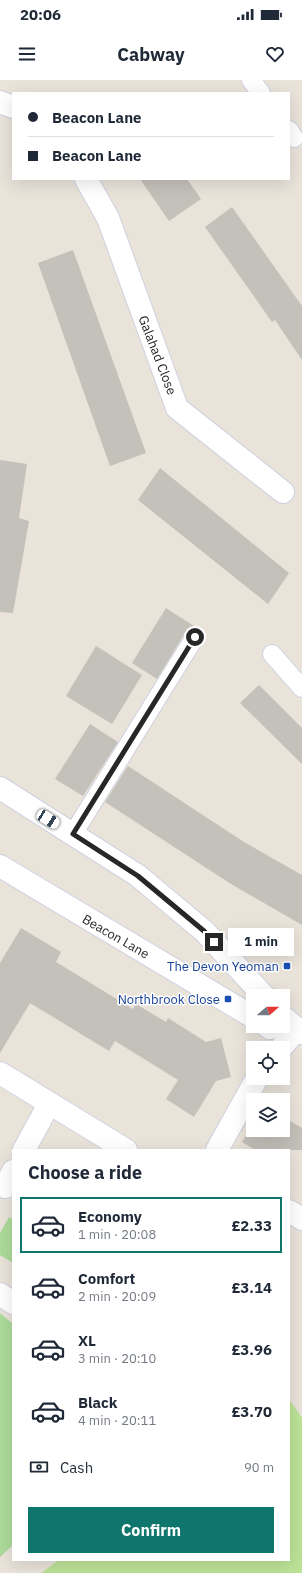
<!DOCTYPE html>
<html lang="en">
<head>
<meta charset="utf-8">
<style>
  body { margin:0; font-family:"IBM Plex Sans",sans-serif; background:#f6f6f7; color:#1f2937; height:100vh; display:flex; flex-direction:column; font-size:15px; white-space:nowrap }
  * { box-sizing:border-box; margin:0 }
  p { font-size:13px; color:#747a83 }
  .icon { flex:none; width:22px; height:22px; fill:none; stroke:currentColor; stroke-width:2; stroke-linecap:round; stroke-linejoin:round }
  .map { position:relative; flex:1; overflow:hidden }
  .side { position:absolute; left:12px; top:1069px; width:278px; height:412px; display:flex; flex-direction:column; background:#fff; border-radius:0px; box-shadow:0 4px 16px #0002 }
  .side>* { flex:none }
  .hud { position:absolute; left:12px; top:12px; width:278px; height:88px; border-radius:0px; box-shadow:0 4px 16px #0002; display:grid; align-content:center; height:88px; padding:0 16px; background:#fff }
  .needle { width:26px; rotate:70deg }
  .tools { position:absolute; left:246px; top:909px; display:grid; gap:8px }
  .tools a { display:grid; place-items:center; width:44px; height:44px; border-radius:0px; background:#fff; box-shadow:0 4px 16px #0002; font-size:20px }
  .end { position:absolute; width:18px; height:18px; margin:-9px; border:5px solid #272727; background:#fff; box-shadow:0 0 0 2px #fff }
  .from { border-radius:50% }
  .bubble { position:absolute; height:28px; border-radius:0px; background:#fff; box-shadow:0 4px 16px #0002; font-size:13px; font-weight:800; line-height:28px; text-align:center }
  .car { position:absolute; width:12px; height:24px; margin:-12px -6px; border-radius:5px; box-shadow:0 0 3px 1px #0007; background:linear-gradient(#fff 24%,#345 0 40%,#fff 0 76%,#345 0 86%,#fff 0) }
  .hud b { display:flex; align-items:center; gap:14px; height:38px; font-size:15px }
  .hud b+b { border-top:1px solid #e0e1e3 }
  .hud i { width:10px; height:10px; background:#1f2937 }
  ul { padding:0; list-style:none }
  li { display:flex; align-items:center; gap:12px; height:56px; margin:0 8px 6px; padding:0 8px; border:2px solid transparent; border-radius:0px }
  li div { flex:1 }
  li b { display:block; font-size:15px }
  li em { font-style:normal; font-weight:800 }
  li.on { border-color:#0f766e }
  li>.icon { width:36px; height:36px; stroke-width:1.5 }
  h2 { padding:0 16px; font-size:18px; line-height:48px }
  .pay { display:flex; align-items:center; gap:10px; height:44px; padding:0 16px; font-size:15px }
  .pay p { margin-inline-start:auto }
  .cta { display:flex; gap:8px; margin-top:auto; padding:8px 16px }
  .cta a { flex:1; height:46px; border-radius:0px; background:#0f766e; color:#fff; font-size:16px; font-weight:800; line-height:46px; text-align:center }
  .status { display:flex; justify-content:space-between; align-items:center; height:28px; padding:0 20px; background:#fff; direction:ltr }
  .status svg { height:11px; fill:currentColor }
  header { display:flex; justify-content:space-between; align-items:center; height:52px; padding:0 16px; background:#fff; font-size:18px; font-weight:800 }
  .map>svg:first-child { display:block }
</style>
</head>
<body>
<div class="status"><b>20:06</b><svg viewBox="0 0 49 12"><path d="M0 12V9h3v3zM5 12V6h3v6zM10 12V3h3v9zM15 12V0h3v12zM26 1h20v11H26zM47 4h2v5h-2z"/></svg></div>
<header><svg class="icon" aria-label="menu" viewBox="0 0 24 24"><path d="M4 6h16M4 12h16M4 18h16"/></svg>Cabway<svg class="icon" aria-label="heart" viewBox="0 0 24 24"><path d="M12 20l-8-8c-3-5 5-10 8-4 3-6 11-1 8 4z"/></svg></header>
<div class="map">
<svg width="302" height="1493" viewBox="0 0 302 1493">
  <rect width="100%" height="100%" fill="#e9e3da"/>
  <path fill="#acdb9a" d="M9,1137L13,1140V1183L0,1175V1153Z
    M0,1233L13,1244V1465L0,1477Z"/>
  <path fill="#bce297" d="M289,1319L302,1338V1493H41L59,1480H289Z"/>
  <path fill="#c4c0ba" d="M140,99H187L201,119L169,141Z
    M232,127L302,226V280L275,240L272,242L205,147Z
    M73,170L146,373L110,386L38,183Z
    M0,380L27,384L19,438L29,441L13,533L0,532Z
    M160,388L289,493L268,524L138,420Z
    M166,528L194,546L186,551L157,599L132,583Z
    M96,566L142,595L112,644L66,616Z
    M259,605L302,648V684L240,623Z
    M90,644L118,662L83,716L55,699Z
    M128,686L244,762L302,795V845L231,804L105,722Z
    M21,848L61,872L56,882L133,929L136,924L166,942L168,938L206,962L221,958L231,997L216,1001L194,1037L166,1019L178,1000L115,961L109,971L30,923L0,973V883Z
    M283,1037L302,1048V1070H255L242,1062L253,1043V1050H283Z"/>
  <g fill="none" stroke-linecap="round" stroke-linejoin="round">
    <defs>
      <path id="lane" d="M251,0L261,13
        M289,50L294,58
        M272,574L302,608
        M73,754L195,557"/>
      <path id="street" d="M0,22L13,27
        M86,99L108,138L177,328L283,412
        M281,968L297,949
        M0,993L126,1070
        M24,1070L49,1024
        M217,1070L257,998
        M5,1107L13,1091
        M289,1131L302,1139
        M0,1214L13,1223"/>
      <path id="secondary" d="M0,708L137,795L204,851L264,916
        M0,786L253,937
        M283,937L302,953
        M267,946L270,948L275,946"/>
    </defs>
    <use href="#lane" stroke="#cfd1df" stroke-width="20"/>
    <use href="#street" stroke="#cfd1df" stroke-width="24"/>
    <use href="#secondary" stroke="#cfd1df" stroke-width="24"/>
    <use href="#lane" stroke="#fff" stroke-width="18"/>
    <use href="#street" stroke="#fff" stroke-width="22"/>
    <use href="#secondary" stroke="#fff" stroke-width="22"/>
  </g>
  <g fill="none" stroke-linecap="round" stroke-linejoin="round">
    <path stroke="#272727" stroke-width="5" d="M195,557L73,754L138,796L204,851L214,862"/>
  </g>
  <g fill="#1a4fb4" stroke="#fff" stroke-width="1.5">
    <rect x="283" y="882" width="8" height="8" rx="2"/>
    <rect x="224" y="915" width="8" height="8" rx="2"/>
  </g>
  <g text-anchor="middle" stroke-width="3" stroke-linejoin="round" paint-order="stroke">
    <g font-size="13" fill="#272727" stroke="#fff">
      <text transform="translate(158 275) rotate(69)" y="5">Galahad Close</text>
      <text transform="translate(116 856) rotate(30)" y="5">Beacon Lane</text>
    </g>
    <g font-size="13" fill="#164399" stroke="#fff" text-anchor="end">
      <text x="279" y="891">The Devon Yeoman</text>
      <text x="220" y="924">Northbrook Close</text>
    </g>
  </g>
</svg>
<div class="tools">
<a><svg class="needle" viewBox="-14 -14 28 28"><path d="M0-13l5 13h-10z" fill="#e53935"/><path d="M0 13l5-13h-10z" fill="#747a83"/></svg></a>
<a><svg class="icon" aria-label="locate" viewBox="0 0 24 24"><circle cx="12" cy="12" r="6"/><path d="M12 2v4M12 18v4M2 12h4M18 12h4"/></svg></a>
<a><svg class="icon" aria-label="layers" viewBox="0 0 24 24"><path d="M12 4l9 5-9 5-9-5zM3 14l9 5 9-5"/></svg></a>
</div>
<i class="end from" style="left:195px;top:557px"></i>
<i class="end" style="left:214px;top:862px"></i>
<div class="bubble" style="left:228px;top:848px;width:66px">1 min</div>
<i class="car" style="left:48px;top:739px;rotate:122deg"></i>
<div class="hud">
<b><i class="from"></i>Beacon Lane</b>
<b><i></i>Beacon Lane</b>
</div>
<section class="side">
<h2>Choose a ride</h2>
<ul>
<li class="on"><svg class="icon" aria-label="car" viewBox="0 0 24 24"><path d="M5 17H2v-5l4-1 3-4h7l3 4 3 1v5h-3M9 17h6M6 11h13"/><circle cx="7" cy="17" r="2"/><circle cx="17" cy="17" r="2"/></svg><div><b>Economy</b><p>1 min · 20:08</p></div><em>£2.33</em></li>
<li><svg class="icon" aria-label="car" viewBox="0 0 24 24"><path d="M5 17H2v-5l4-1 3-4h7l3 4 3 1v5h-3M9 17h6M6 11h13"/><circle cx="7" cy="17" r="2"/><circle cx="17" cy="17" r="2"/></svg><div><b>Comfort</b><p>2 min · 20:09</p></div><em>£3.14</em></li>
<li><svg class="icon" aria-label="car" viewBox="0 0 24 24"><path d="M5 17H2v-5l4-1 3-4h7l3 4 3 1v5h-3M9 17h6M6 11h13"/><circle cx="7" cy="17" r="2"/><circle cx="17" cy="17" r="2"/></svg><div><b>XL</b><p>3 min · 20:10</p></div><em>£3.96</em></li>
<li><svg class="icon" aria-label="car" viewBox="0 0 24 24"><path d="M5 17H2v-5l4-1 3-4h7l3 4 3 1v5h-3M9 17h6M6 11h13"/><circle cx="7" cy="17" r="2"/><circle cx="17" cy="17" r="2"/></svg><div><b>Black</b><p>4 min · 20:11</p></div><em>£3.70</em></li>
</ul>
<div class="pay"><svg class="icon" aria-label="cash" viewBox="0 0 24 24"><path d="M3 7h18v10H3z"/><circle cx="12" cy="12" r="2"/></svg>Cash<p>90 m</p></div>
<div class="cta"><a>Confirm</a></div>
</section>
</div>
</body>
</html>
